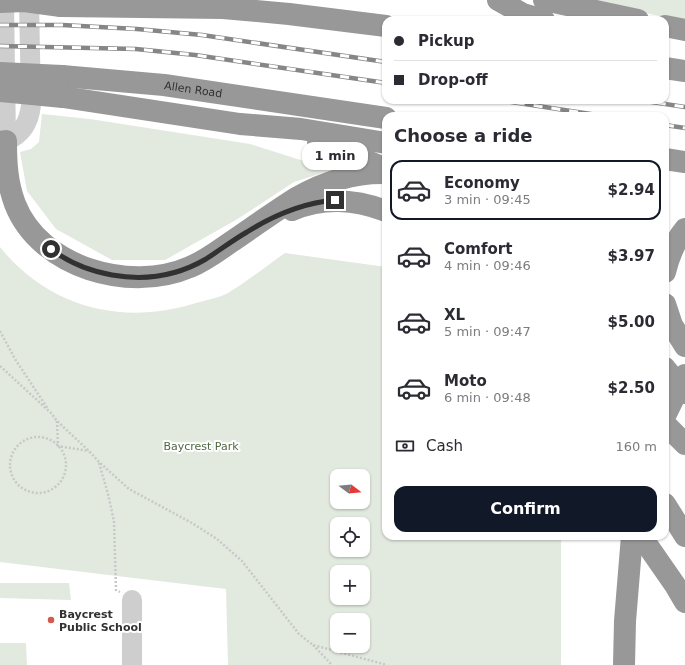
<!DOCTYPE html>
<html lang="en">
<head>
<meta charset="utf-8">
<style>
  body { margin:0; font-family:"DejaVu Sans",sans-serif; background:#f2f2f3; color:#2b2b33; height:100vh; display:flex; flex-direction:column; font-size:15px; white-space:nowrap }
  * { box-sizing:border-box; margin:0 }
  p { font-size:13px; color:#7c7c81 }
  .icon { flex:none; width:22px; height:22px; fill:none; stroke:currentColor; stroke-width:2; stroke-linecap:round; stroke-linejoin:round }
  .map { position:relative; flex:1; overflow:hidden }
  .sheet { position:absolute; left:382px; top:112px; width:287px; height:428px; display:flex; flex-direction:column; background:#fff; border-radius:12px; box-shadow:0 1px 3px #0004 }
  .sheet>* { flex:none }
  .guide { position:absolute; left:382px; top:16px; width:287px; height:88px; border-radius:12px; box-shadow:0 1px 3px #0004; display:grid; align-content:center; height:88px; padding:0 12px; background:#fff }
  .needle { width:26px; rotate:106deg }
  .fabs { position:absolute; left:330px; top:469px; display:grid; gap:8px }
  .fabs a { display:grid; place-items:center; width:40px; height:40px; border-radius:8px; background:#fff; box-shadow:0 1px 3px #0004; font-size:20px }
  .end { position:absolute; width:18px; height:18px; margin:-9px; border:5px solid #313131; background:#fff; box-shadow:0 0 0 2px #fff }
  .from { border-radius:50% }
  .bubble { position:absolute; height:28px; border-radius:12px; background:#fff; box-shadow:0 1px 3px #0004; font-size:13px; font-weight:600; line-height:28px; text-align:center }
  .guide b { display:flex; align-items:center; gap:14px; height:38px; font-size:15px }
  .guide b+b { border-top:1px solid #e1e1e2 }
  .guide i { width:10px; height:10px; background:#2b2b33 }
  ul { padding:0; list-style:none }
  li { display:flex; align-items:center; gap:12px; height:60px; margin:0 8px 6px; padding:0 4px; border:2px solid transparent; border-radius:12px }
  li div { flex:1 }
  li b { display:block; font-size:15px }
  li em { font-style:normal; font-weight:600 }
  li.on { border-color:#111827 }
  li>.icon { width:36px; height:36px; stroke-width:1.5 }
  h2 { padding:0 12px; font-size:18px; line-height:48px }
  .pay { display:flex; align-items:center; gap:10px; height:44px; padding:0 12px; font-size:15px }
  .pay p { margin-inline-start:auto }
  .button { display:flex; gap:8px; margin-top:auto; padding:8px 12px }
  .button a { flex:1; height:46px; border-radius:12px; background:#111827; color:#fff; font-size:16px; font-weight:600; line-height:46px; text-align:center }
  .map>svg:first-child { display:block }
</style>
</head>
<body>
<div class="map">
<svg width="685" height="665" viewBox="0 0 685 665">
  <rect width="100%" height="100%" fill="#fff"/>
  <path fill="#e2e9df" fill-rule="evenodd" d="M594,0H685V21L610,6Z
    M42,114L90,119L250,144L332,170L294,182L236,220L165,260H112L56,229L27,191L20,152L31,149L39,142Z
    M0,247C49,308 123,326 196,303C206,300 219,298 228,293C247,282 266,266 285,253L386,267V536H561V665H228L226,589L0,562ZM337,476H363V502H337ZM337,524H363V550H337ZM337,572H363V598H337ZM337,620H363V646H337Z
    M0,583H69L71,600L0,598Z
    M0,643H26L27,665H0Z"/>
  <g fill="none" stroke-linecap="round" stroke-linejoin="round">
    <path stroke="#c8c8c8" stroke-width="2.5" stroke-dasharray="2 2" stroke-linecap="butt" d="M0,331L15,359L48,409
      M0,366L51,413L57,421L89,451L99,462L129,489L192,523L217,539L242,561L299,634L313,645L387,665
      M57,421L58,446L89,451
      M10 465a28 28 0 1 1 56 0a28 28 0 1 1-56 0Z
      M99,463L108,494L114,521L116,590L120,592
      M313,645L332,665"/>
    <path stroke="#cecece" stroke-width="20" d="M4,0L6,141C22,134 29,123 31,105L29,0
      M132,600V665"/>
    <g stroke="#989898" stroke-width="22">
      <path d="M498,0L523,14L544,20"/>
      <path d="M544,0L638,20"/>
      <path d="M61,6L223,8L289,14L386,26"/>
      <path d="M665,26L685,30"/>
      <path d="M665,68L685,71"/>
      <path id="s1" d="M62,76L164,85L386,118"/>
      <path d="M63,97L240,124L301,129L386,143"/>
      <path d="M0,142L6,141C6,163 7,183 15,204C40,268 130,293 190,267C205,261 218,251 231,242C253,227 274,212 296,198C324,182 353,172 386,173"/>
      <path d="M318,143L336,148L386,169"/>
      <path d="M665,159L685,162"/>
      <path d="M292,210C324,197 354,199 386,211"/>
      <path d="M665,272C669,256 674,242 685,229"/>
      <path d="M665,304L672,325L685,346"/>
      <path d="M665,368L685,393"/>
      <path d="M665,424L685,444"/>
      <path d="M665,504L685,536"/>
      <path d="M641,536L675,585L685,602"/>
      <path d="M624,665L625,621L632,536"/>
    </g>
    <defs>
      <path id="rail" d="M0,25H62L137,29L202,35L386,62
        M0,46L136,49L195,55L386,83
        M498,100L604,116
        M639,100L685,107
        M665,125L685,128"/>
    </defs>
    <use href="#rail" stroke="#868686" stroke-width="4.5"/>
    <use href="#rail" stroke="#fff" stroke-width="3" stroke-dasharray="9" stroke-linecap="butt"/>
    <path stroke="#989898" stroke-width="22" d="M0,2L24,1L61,6
      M0,73L62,76
      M0,91L63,97
      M665,416L685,375"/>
  </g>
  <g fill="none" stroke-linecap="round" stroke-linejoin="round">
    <path stroke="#313131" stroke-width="5" d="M51,249C69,263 90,271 112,275C146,281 177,276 206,259C220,250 233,240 247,232C274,215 302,203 335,200"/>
  </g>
  <circle fill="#d05b4b" stroke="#fff" stroke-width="1.5" cx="51" cy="620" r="4"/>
  <g text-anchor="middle" stroke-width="4" stroke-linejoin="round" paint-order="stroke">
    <g font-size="11" fill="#313131" stroke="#fff">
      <text dy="4" stroke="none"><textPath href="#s1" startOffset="132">Allen Road</textPath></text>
    </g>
    <g font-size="11" fill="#4e6844" stroke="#fff">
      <text x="201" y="450">Baycrest Park</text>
    </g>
    <g font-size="11" font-weight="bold" fill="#313131" stroke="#fff" text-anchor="start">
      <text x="59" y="618">Baycrest<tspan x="59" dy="13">Public School</tspan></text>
    </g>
  </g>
</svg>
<div class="fabs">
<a><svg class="needle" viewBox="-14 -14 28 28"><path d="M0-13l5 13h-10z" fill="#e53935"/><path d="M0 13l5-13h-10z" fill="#7c7c81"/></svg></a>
<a><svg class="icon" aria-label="locate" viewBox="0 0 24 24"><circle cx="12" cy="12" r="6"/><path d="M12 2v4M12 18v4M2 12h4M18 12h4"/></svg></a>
<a>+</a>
<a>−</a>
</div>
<i class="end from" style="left:51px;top:249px"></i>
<i class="end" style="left:335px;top:200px"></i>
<div class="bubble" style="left:302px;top:142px;width:66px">1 min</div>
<div class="guide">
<b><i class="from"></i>Pickup</b>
<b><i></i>Drop-off</b>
</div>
<section class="sheet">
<h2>Choose a ride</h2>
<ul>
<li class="on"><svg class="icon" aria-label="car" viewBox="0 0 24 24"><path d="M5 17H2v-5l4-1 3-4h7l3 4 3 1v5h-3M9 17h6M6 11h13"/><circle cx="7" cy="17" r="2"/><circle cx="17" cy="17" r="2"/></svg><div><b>Economy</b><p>3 min · 09:45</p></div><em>$2.94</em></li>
<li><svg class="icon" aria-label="car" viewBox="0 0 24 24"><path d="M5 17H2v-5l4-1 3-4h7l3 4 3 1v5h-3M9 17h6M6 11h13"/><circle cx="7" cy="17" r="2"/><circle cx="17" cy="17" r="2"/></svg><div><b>Comfort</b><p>4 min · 09:46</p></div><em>$3.97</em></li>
<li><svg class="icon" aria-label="car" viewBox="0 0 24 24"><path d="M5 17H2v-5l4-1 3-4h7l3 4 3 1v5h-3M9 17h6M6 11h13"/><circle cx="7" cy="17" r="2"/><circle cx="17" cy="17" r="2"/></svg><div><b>XL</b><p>5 min · 09:47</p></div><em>$5.00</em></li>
<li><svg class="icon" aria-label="car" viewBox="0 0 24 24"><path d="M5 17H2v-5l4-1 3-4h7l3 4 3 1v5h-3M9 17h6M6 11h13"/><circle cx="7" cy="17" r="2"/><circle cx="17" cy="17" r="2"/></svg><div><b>Moto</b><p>6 min · 09:48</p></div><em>$2.50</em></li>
</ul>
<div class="pay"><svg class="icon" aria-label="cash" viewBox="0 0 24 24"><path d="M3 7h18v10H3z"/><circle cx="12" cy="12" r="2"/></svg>Cash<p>160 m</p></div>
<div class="button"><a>Confirm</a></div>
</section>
</div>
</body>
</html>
